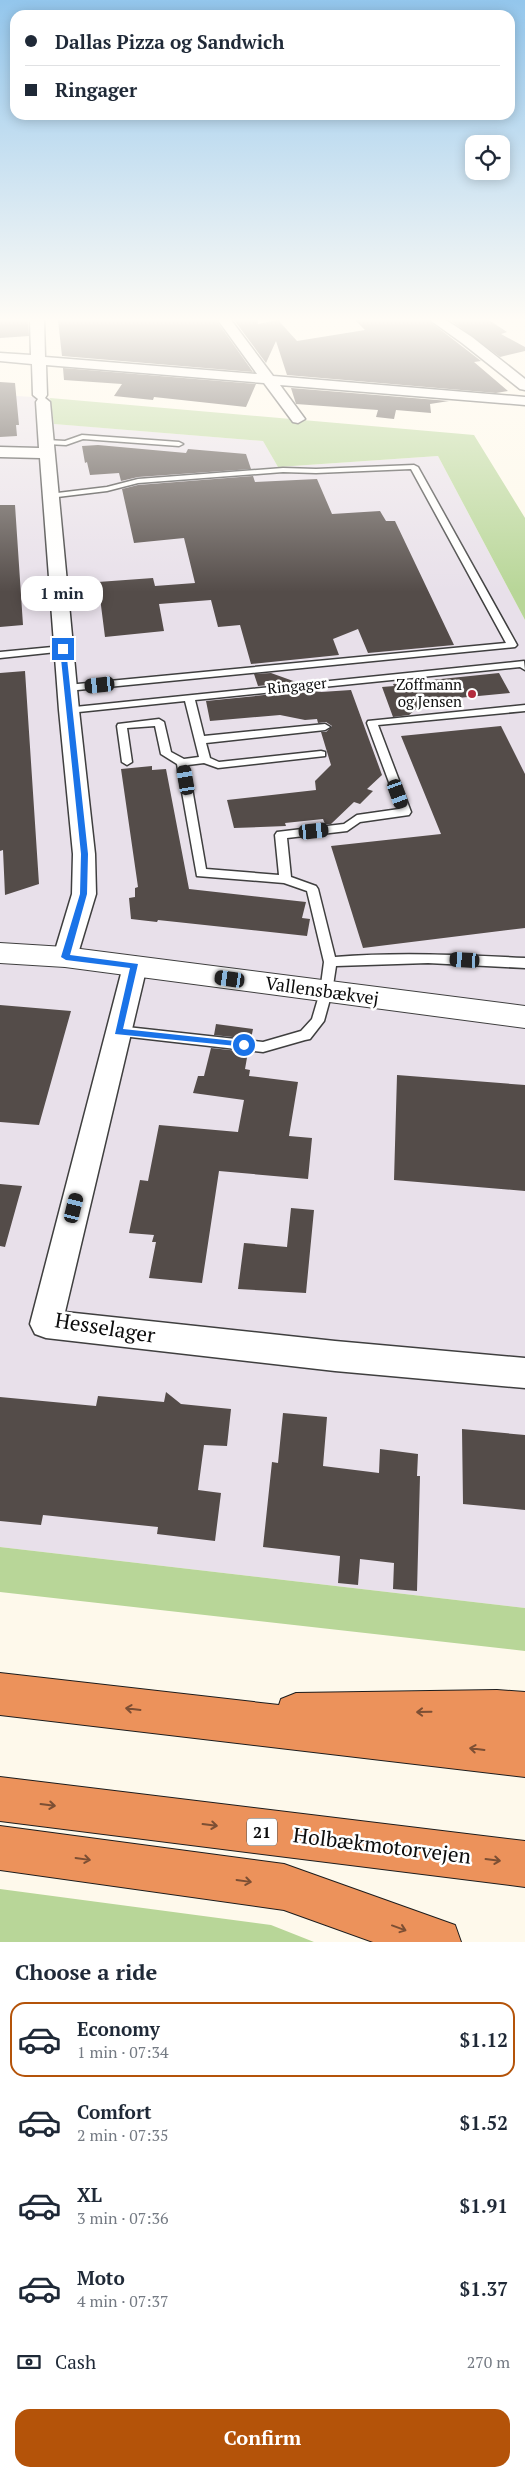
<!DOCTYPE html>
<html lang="en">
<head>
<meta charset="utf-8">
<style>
  body { margin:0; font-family:"PT Serif",serif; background:#f6f6f7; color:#1f2937; height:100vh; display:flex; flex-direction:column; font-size:19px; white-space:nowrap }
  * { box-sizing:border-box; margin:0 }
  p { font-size:16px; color:#747a83 }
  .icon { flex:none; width:28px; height:28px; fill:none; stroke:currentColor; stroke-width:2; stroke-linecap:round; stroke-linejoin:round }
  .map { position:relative; height:1942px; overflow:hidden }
  .details { display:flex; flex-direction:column; background:#fff; flex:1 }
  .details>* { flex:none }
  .top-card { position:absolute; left:10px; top:10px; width:505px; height:110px; border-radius:15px; box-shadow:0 2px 12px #0003; display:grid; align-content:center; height:110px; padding:0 15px; background:#fff }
  .controls { position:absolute; left:465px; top:135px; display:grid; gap:10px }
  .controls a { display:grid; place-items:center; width:45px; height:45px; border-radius:10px; background:#fff; box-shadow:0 2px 12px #0003; font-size:25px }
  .end { position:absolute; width:22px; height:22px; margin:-11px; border:6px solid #1a73e8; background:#fff; box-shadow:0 0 0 2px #fff }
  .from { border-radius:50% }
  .bubble { position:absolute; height:35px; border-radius:15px; background:#fff; box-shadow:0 2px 12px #0003; font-size:16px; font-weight:800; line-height:35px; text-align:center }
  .car { position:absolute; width:15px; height:30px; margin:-15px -8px; border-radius:6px; box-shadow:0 0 4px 1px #0007; background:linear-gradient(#222 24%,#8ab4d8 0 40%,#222 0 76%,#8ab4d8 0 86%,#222 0) }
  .top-card b { display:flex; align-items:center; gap:18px; height:48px; font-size:19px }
  .top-card b+b { border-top:1px solid #e0e1e3 }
  .top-card i { width:12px; height:12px; background:#1f2937 }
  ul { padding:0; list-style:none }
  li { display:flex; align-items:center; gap:15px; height:75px; margin:0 10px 8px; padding:0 5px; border:2px solid transparent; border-radius:15px }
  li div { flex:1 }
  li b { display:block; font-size:19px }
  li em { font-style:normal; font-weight:800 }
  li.active { border-color:#b45309 }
  li>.icon { width:45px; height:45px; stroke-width:1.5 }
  h2 { padding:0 15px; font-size:22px; line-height:60px }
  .pay { display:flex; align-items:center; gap:12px; height:55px; padding:0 15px; font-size:19px }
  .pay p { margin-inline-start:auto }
  .primary-button { display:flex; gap:10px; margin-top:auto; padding:10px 15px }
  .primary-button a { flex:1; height:58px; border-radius:15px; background:#b45309; color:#fff; font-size:20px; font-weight:800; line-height:58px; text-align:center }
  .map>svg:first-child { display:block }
</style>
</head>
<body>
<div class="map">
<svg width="525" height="1942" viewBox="0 0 525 1942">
  <rect width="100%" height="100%" fill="#fef9eb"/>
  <path fill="#e8e0ea" d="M0,395L50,398L55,424L263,441L278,467L438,456L525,620V1608L0,1547Z"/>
  <path fill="#b8d698" d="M50,398L474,435L525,518V620L438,456L278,467L263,441L54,424Z
    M0,1547L525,1608V1651L0,1592Z
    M0,1889L271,1925L314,1942H0Z"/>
  <path fill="#544c49" d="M0,320H28L29,336L0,338Z
    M58,320H216L253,372L62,356Z
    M234,320H258V324L278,320L297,341L365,330L355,320H428L481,361L474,362L508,391L496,393L287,375L276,341L266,363Z
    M450,320H489L507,332L501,334L525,347V351L500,357Z
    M63,368L256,384L246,407L154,397L153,400L114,396L122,384L64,380Z
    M0,382L15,383L19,425H16L17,436L0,437Z
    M291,388L449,401L430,404L431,413L396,410L394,419L376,417L378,410L296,404Z
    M98,445L186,453L188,449L246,454L251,469L138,477L121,481L119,473L90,475L87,462L85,463L82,446Z
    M253,476L255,482L317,479L332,514L380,511L386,521H395L454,645L368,653L358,629L333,639L339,655L251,664L240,625L218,627L211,600L159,604L164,631L105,637L98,582L153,578L155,586L195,583L184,538L134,543L122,489L138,485Z
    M0,505H15L23,625L0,627Z
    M25,671L39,884L5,895L3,850L0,851V673Z
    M271,673L296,682L258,686L254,674Z
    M499,673L510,693L426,701L409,715L393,717L382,687L394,686L393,684Z
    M314,690L321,692L351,690L382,775L367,789L373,791L360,804L354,802L331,824H325L323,819L285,823L286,826L234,828L227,800L316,790L315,781L331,765L321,732H326L332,726L326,722L318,723L317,719L305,720L280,715L210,721L206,701Z
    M501,726L525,774V928L363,948L331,846L441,834L401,736Z
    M152,766V770L166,769L189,889L306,902L302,918L310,919L307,936L158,920L157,922L131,919L129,898L135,897V888L138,887L121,769Z
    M0,1005L71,1011L39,1125L0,1122Z
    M216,1024L253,1029L251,1039L214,1035Z
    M211,1048L248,1052L245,1069L250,1070L249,1076L298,1082L289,1136L312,1138L308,1179L219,1171L202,1283L149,1278L156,1242H152L154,1235L129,1233L140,1180L148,1181L159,1125L238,1132L244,1100L193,1093L198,1076H204Z
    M397,1075L525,1085V1191L394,1180Z
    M0,1184L22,1186L5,1247L0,1246Z
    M291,1208L314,1210L306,1293L238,1289L244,1243L287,1247Z
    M166,1392L181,1404L231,1409L227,1446L204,1445L198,1490L221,1493L215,1541L157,1534L158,1527L43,1515L41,1525L0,1521V1397L96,1406L98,1396L164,1402Z
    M283,1413L327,1417L323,1466L379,1473L380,1449L418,1454L417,1476H420L417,1591L393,1589L394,1563L360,1559L358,1585L338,1583L340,1556L263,1547L272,1462L278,1463Z
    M462,1429L525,1435V1510L463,1504Z"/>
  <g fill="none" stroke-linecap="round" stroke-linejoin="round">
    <defs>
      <path id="service" d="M82,435L179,442L183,444L179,446L83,439L66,445L46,444L42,442L46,440L65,441Z
        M414,465L418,467L517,645L515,647L67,691L62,688L67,685L506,643L411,469L316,473L283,472L138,483L107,491L49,498L45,496L49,494L107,487L138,479L283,468L316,469Z
        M63,646L68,649L66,651L0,658V652Z
        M524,661L525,670L520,667L195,700L204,736L325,724L330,727L325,730L206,743L210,758L219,762L321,751L325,752V756L218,768L204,763L188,765L206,869L279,875L275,835L277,832L344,824L357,815L399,809L367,723L368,721L525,705V711L378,725L411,812L409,815L360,822L347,831L287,838L291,877L316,886L318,889L335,957C398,952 462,955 525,958V968L428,963L336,966L332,992L324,1021L310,1039L305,1040L263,1052L113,1035L111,1031L113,1027L118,1026L263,1042L301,1031L312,1019L320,992L324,962L307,891L284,883L197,876L177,764L161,754L155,726L127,728L132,762L127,765L122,762L117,726L118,724L159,719L164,722L171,752L184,759L199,757L185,701L69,713L65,712V708Z"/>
      <path id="minor" d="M30,320H44L45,357L257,374L218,320H231L273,376L525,397V405L280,385L305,419L298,423L293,422L264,383L46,365L47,395L45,398L50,402L79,710L95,854L96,894L77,957L74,963L65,966L56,963L53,957L72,894L73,854L59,710L40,458L0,457V447L39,448L36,402L38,399L33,395L32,364L0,361V353L31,355Z
        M430,320H446L472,337L525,379V390L520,389L462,343Z
        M135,957L144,960L147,966L65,1312L335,1341L525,1358V1388L335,1371L46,1338L35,1334L30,1324L123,966L126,960Z"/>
      <path id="tertiary" d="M0,943L65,947L525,1006V1028L65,967L0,963Z"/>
      <path id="motorway" d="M0,1673L279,1705L281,1699L296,1693L497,1690L525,1692V1777L0,1715Z
        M0,1777L525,1841V1887L0,1821Z
        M0,1826L284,1864L455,1925L461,1942H373L284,1910L0,1870Z"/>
    </defs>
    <use href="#service" stroke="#3f3f3f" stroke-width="3"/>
    <use href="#minor" stroke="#3f3f3f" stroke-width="3"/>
    <use href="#tertiary" stroke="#3f3f3f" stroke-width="2"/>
    <use href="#motorway" stroke="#1d1d1d" stroke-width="2"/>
    <use href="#service" fill="#fff" fill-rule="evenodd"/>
    <use href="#minor" fill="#fff" fill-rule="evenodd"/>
    <use href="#tertiary" fill="#fff" fill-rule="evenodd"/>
    <use href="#motorway" fill="#ec925b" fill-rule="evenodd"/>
  </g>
  <defs><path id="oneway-shaft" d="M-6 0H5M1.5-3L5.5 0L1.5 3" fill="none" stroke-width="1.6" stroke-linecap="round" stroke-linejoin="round" transform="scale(1.25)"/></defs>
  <g stroke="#7c4f34">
    <use href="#oneway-shaft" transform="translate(133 1709) rotate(-173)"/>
    <use href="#oneway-shaft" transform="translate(424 1712) rotate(179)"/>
    <use href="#oneway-shaft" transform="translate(477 1749) rotate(-173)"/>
    <use href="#oneway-shaft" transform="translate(48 1805) rotate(7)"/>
    <use href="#oneway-shaft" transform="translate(210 1825) rotate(7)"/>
    <use href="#oneway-shaft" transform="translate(83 1859) rotate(8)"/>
    <use href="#oneway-shaft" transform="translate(493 1860) rotate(7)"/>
    <use href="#oneway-shaft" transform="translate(244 1881) rotate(8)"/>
    <use href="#oneway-shaft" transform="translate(399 1928) rotate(20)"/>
  </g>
  <linearGradient id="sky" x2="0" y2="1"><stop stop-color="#93c6ec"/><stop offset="0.54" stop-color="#fffcf6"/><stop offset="1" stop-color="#fffcf6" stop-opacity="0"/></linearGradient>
  <rect width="525" height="592" fill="url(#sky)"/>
  <path fill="#1a73e8" d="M63,648L66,649L88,854L87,894L70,955L138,964L123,1029L244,1042L249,1045L247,1047L115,1034L130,968L66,960L61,957L80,894L81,854L60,649Z"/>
  <circle fill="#b32c3d" stroke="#fff" stroke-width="2" cx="472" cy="694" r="5"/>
  <g text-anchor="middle" stroke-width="5" stroke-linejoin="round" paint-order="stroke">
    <g font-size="15" fill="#0c0c0c" stroke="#fff" text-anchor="end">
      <text x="462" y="690">Zoffmann<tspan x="462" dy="17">og Jensen</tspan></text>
    </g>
    <g font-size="15" fill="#0c0c0c" stroke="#fff">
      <text transform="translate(297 686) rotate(-6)" y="5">Ringager</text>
    </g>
    <rect fill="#fff" stroke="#555" stroke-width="1" x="247" y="1818.5" width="30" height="27" rx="4"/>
    <g font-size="16" font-weight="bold" fill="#0c0c0c">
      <text x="262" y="1838">21</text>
    </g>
    <g font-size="18" fill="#0c0c0c" stroke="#fff">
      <text transform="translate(322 991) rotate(8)" y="6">Vallensbækvej</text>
    </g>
    <g font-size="21" fill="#0c0c0c" stroke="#fff">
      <text transform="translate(105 1328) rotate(9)" y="7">Hesselager</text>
      <text transform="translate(382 1846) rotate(7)" y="7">Holbækmotorvejen</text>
    </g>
  </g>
</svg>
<div class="controls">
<a><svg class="icon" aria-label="locate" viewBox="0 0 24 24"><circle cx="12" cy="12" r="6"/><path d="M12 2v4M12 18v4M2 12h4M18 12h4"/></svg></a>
</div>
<i class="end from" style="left:244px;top:1045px"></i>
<i class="end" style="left:63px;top:649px"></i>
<div class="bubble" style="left:21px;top:576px;width:82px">1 min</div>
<i class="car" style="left:100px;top:685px;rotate:264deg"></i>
<i class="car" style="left:186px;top:780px;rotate:350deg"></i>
<i class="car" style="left:398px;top:794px;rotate:160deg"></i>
<i class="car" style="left:314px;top:831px;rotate:84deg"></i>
<i class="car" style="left:465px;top:960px;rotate:273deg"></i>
<i class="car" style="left:230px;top:979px;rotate:278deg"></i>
<i class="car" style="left:74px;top:1208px;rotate:14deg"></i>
<div class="top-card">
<b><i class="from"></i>Dallas Pizza og Sandwich</b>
<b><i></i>Ringager</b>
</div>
</div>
<section class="details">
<h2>Choose a ride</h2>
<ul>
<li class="active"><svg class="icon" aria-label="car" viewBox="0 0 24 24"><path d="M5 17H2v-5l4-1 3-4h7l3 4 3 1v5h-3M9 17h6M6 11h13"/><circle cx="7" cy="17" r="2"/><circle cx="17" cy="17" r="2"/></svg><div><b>Economy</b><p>1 min · 07:34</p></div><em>$1.12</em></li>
<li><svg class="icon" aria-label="car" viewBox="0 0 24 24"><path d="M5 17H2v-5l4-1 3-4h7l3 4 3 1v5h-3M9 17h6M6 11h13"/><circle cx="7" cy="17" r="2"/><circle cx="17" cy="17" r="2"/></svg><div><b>Comfort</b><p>2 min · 07:35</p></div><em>$1.52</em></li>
<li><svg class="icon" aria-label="car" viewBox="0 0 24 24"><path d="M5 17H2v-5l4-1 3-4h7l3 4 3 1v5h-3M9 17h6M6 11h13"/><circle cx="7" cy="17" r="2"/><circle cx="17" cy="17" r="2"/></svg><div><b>XL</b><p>3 min · 07:36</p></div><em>$1.91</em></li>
<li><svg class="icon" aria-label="car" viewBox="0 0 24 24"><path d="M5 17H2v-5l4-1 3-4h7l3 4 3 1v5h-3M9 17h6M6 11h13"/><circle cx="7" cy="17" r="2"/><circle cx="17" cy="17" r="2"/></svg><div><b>Moto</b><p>4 min · 07:37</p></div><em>$1.37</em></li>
</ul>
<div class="pay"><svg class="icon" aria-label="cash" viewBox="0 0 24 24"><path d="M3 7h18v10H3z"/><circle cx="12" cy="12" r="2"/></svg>Cash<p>270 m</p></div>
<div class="primary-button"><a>Confirm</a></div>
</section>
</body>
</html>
